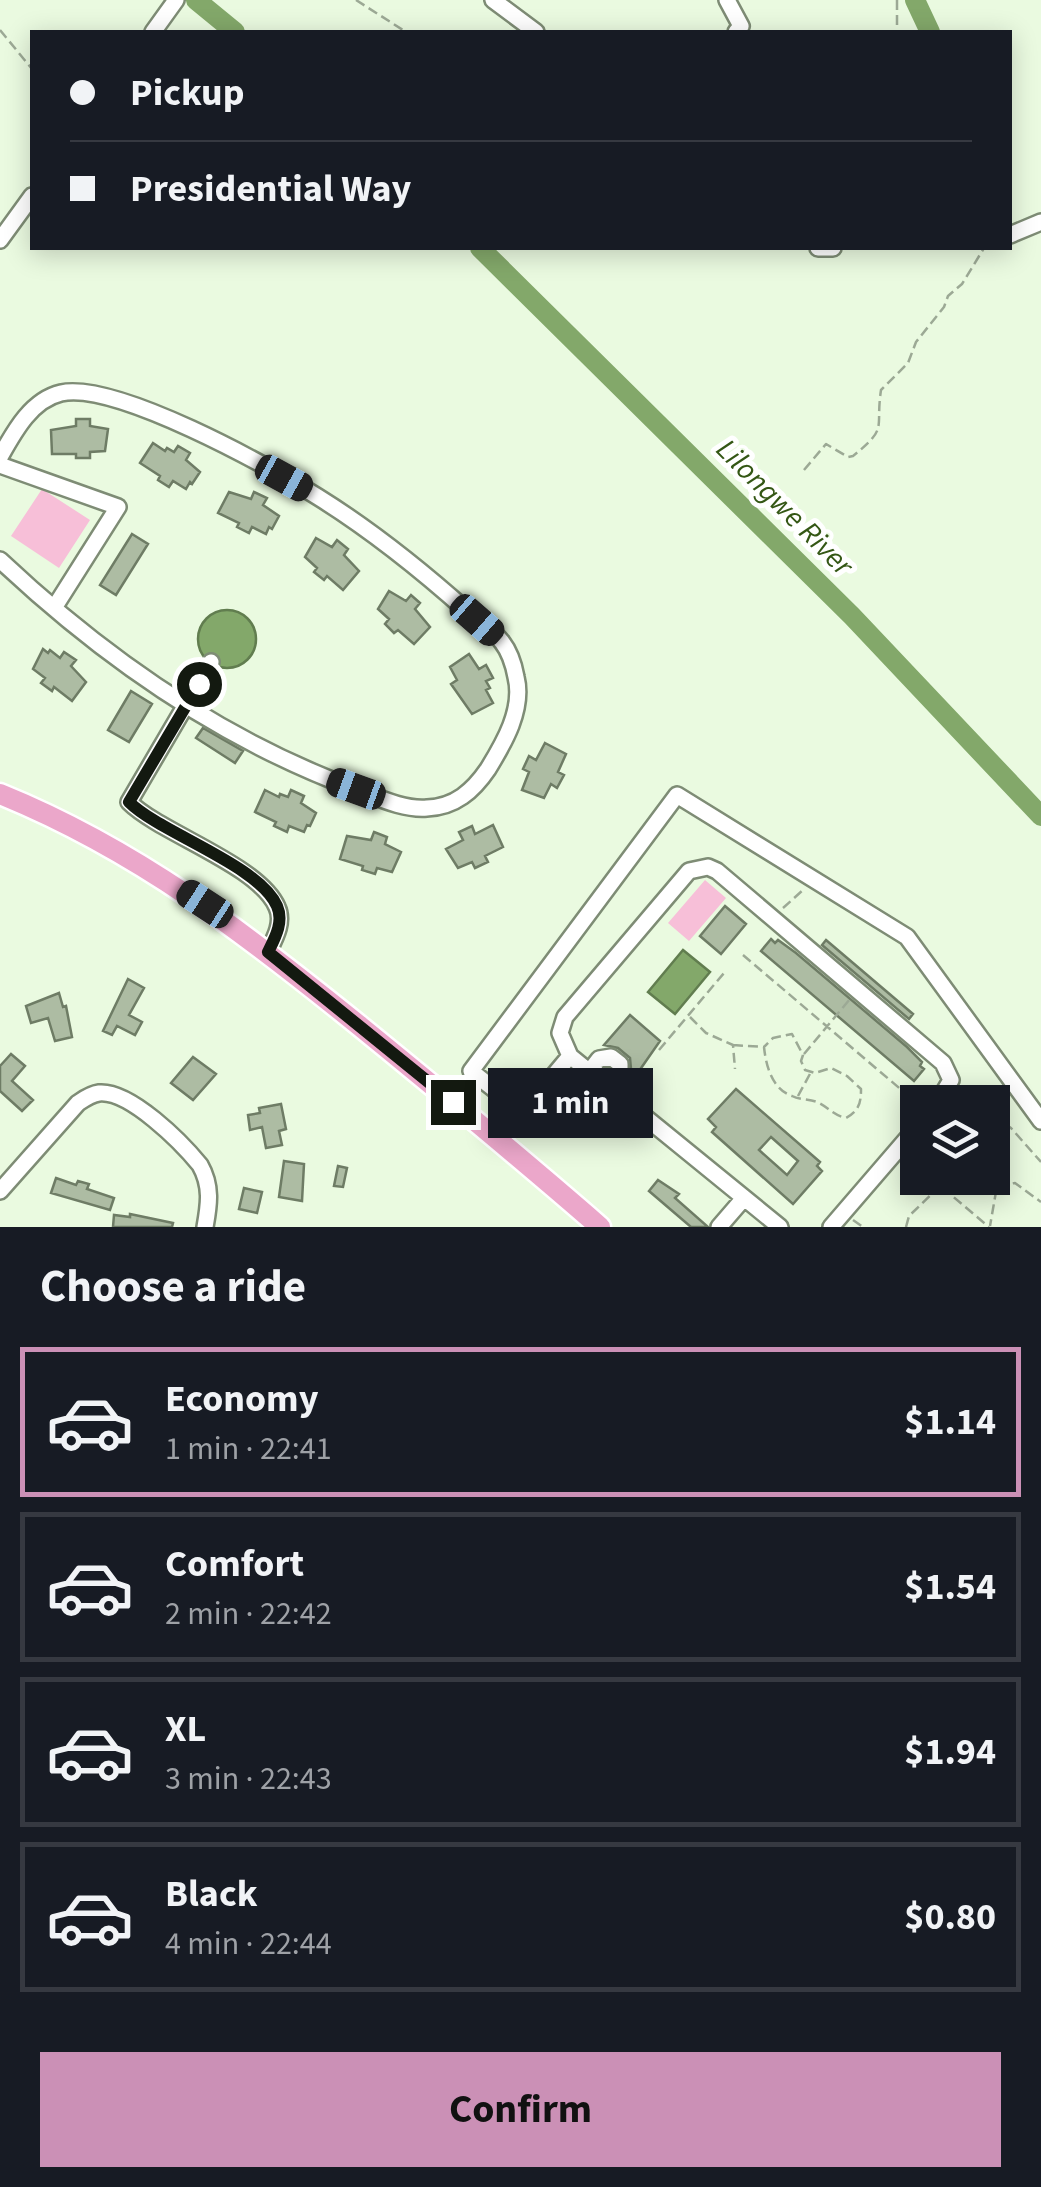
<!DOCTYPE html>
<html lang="en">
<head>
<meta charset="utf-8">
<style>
  body { margin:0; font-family:"Source Sans 3",sans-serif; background:#242831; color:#f1f3f6; height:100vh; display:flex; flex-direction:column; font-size:38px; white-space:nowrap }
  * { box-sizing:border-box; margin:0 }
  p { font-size:32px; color:#9ea1a6 }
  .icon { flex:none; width:55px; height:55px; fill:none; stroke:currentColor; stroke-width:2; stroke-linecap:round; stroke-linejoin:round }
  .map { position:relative; height:1227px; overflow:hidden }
  .sheet { display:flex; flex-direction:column; background:#171b24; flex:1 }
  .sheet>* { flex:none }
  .hud { position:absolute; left:30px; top:30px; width:982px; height:220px; border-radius:0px; box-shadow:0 5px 25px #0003; display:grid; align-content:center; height:220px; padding:0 40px; background:#171b24 }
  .controls { position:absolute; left:900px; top:1085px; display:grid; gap:20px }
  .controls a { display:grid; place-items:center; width:110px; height:110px; border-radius:0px; background:#171b24; box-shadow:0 5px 25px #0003; font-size:50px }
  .end { position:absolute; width:45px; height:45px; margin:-22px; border:12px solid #131910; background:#fff; box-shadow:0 0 0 5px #fff }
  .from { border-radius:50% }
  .bubble { position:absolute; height:70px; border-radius:0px; background:#171b24; box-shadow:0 5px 25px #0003; font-size:32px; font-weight:700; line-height:70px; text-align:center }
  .car { position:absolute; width:30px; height:60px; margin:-30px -15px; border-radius:12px; box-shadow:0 0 8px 2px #0007; background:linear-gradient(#222 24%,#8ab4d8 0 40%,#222 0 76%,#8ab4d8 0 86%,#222 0) }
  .hud b { display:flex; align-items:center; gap:35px; height:95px; font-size:38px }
  .hud b+b { border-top:2px solid #363941 }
  .hud i { width:25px; height:25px; background:#f1f3f6 }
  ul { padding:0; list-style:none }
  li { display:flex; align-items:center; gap:30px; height:150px; margin:0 20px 15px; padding:0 20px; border:5px solid #363941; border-radius:0px }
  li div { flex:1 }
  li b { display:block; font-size:38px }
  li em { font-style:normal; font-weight:700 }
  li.on { border-color:#cb90b6 }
  li>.icon { width:90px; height:90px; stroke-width:1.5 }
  h2 { padding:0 40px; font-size:45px; line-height:120px }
  .primary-button { display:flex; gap:20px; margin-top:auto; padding:20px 40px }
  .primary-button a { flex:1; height:115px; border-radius:0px; background:#cb90b6; color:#111; font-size:40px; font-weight:700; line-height:115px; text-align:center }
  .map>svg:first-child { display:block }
</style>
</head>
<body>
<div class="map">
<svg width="1041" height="1227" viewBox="0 0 1041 1227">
  <rect width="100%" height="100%" fill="#eafae0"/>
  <path fill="#f7bfd8" d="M42,489L90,520L59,568L11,536Z
    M705,880L726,898L689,941L668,923Z"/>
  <path fill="#83a86a" stroke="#617d4f" stroke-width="2.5" d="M198 639a29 29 0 1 1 58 0a29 29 0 1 1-58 0Z
    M683,950L710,972L675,1014L648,992Z"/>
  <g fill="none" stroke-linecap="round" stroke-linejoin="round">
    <path stroke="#83a86a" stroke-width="20" d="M196,0L235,32
      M915,0L930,32
      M480,248L852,616L1041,816"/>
  </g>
  <path fill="#adbca3" stroke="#6e7c65" stroke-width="2.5" fill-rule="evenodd" d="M76,419H90V426L108,429L105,451L90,452V458H76V454H52L51,430L76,426Z
    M153,443L165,451L167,448L174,452L178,446L190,453L186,460L200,472L192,484L190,482L186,489L173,481L169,487L158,480L160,476L140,463Z
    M229,492L251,499L254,492L267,498L263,505L279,516L272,529L269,527L266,534L252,527L249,533L237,527L239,523L218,513Z
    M132,534L148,544L116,595L100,585Z
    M316,538L332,547L337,540L348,549L344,555L359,571L343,590L327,576L324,580L314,572L317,568L305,557Z
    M389,591L406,601L411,595L420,603L415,609L430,627L414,644L398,630L394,633L385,624L389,619L378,609Z
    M43,649L48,653L50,650L60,658L64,652L76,660L71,666L86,682L72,701L54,687L52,691L41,683L45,678L33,669Z
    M469,654L479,669L486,665L493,678L486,681L490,688L486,690L493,703L472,714L451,684L457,680L450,667Z
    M131,691L152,704L129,742L108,730Z
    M203,728L243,751L235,763L196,738Z
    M545,743L566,754L558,772L564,775L557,788L551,784L544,798L522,790L529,772L523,769L529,756L536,760Z
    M265,790L279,797L280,794L288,797L291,790L304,796L301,803L316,813L310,826L307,825L304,832L289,826L287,832L274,826L276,822L255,812Z
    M493,825L503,847L485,856L488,862L475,868L472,862L458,868L446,849L463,840L459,832L472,826L475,834Z
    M374,832L387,837L385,844L401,852L392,872L377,868L375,874L362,870L363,866L340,859L347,836L371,840Z
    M725,906L746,924L721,954L700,936Z
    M771,939L775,943L778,940L796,953L907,1047L922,1062L920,1066L924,1069L914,1081L761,951Z
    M826,940L913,1014L909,1019L822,945Z
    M128,979L144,988L129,1015L142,1022L135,1035L117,1026L112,1035L103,1031Z
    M59,993L63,1007L66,1006L72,1037L55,1041L48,1018L31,1023L26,1006Z
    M630,1015L660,1041L639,1071L631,1069L630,1058L618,1048L604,1045Z
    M11,1054L25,1066L12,1081L33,1100L22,1111L0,1091V1066Z
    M193,1057L216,1074L193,1100L171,1083Z
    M736,1089L820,1162L817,1166L822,1171L793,1204L712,1132L716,1127L708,1119ZM771,1137L798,1161L787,1175L759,1150Z
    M281,1104L286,1129L279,1131L282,1145L266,1148L262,1127L250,1130L248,1115L260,1113L259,1108Z
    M284,1161L304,1164L302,1201L279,1197Z
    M338,1166L347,1168L343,1187L334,1186Z
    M56,1178L76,1185L78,1181L89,1184L87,1189L114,1198L110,1210L51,1193Z
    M658,1180L679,1194L675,1198L708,1227H691L649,1191Z
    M244,1188L262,1192L257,1213L239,1209Z
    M130,1214L173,1223L172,1227H113L114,1215L130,1217Z"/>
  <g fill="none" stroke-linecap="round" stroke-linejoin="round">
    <defs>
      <path id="minor" d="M493,0L536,32
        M727,0L741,26L736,32
        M153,32L176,0
        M1010,235L1041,222
        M0,240L32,196
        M818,248H833
        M0,457C14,432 31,400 61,393C115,381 269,466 318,497C371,530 421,570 468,612C479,621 494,631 502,642C509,651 514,666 516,677C524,709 504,743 488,769C473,791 455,807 427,808C403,810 377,797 355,789C222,740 102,656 0,560
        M0,465L118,507L54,608
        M211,662L129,802C160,833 259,865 277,907C284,922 275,938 268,952
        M589,1072L599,1059L611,1057L620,1064V1073L609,1088
        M523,1112L570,1056
        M498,1140L523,1112L471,1071L677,795L907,937L1041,1121
        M0,1191L78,1103C84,1099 91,1094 99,1093C130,1090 182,1143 200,1165C212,1186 209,1205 205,1227
        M719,1227L744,1198
        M780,1227L570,1056L560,1033L565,1017L689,871L708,867L717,871L943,1063L951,1080L938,1102
        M831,1227L918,1126"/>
      <path id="major" d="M0,794C138,850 246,934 361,1027C442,1093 522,1159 600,1227"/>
    </defs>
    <use href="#minor" stroke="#7e8c75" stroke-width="20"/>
    <use href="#major" stroke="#fff" stroke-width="25"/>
    <path stroke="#9ca995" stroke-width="2.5" stroke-dasharray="10 5" stroke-linecap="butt" d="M356,0L406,32
      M897,0V32
      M0,30L32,69
      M804,470L826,444L848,457L853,456C889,427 875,430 881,390L908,363L916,342L944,307L948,296L962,284L984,248
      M783,908L803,890
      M743,955L918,1104
      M690,1017L706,1033L733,1045L735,1069
      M733,1045L764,1047C766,1066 772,1089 792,1096C800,1100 809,1099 817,1102C828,1107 833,1115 846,1118C859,1111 861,1103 861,1089L847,1076L831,1068L815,1073L805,1070L801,1061L803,1055L792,1034L773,1038L764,1047
      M659,1050L724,973
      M804,1054L850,999
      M957,1092L973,1102
      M798,1096L811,1072
      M992,1115L1011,1128L1041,1162
      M910,1159L918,1166
      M992,1169L996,1167L995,1155L1004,1124
      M931,1178L989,1227
      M989,1178L997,1186L990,1226
      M998,1186L1015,1183L1041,1202
      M853,1220L863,1227
      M906,1227L909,1216L941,1185"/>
    <use href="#minor" stroke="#fff" stroke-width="15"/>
    <use href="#major" stroke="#eba7ca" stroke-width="20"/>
  </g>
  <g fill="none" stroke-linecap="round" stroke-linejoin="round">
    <path stroke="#131910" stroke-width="12" d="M199,684L129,802C160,833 259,865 277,906C284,922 275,938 268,952L453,1102"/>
  </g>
  <g text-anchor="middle" stroke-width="10" stroke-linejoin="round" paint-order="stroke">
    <g font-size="30" font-style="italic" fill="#345715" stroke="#fff">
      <text transform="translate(785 507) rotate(45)" y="10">Lilongwe River</text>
    </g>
  </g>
</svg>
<div class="controls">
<a><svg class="icon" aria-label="layers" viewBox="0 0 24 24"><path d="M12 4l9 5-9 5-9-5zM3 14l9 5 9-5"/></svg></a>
</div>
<i class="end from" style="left:199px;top:684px"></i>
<i class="end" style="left:453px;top:1102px"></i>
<div class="bubble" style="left:488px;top:1068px;width:165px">1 min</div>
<i class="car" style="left:284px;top:478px;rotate:119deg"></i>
<i class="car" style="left:477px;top:620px;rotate:131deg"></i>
<i class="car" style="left:356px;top:789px;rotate:290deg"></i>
<i class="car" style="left:205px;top:904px;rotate:303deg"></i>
<div class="hud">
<b><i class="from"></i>Pickup</b>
<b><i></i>Presidential Way</b>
</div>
</div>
<section class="sheet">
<h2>Choose a ride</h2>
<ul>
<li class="on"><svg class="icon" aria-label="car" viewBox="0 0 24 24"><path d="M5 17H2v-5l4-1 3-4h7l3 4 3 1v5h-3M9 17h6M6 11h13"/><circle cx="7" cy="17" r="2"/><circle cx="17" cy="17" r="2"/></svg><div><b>Economy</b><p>1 min · 22:41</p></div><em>$1.14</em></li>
<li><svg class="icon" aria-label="car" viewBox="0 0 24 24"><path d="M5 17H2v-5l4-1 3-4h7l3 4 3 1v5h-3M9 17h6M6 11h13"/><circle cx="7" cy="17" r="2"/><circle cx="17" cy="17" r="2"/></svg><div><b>Comfort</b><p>2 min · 22:42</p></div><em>$1.54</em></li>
<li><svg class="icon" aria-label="car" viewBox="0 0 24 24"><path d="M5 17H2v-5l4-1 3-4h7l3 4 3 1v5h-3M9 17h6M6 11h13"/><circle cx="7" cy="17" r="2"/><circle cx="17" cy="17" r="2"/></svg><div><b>XL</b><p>3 min · 22:43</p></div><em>$1.94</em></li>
<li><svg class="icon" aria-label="car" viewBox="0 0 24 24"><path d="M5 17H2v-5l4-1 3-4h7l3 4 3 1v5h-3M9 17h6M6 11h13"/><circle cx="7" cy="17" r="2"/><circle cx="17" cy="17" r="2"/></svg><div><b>Black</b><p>4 min · 22:44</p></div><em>$0.80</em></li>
</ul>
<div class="primary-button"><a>Confirm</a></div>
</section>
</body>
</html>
